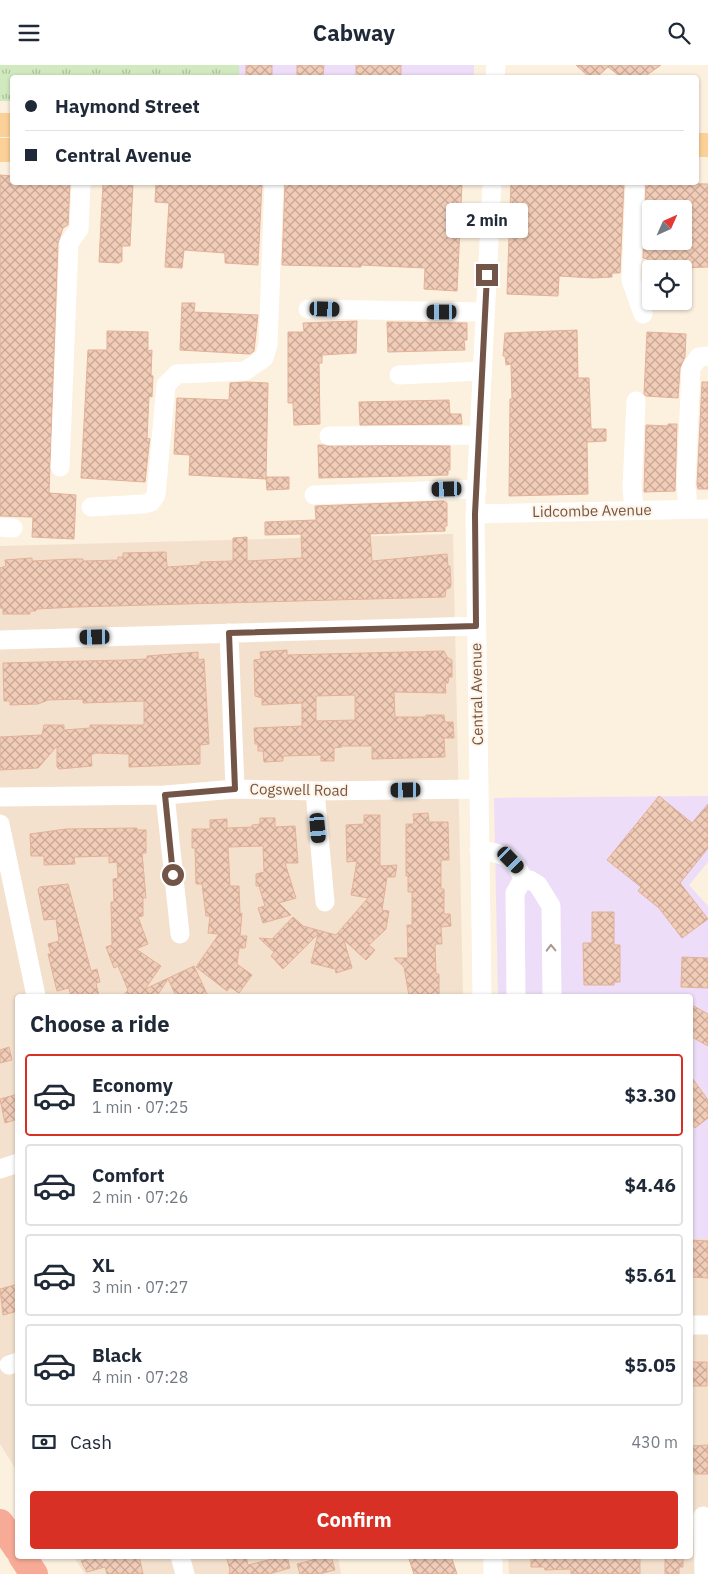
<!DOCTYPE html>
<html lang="en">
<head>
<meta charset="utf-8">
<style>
  body { margin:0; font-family:"IBM Plex Sans",sans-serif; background:#f2f2f3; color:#1f2937; height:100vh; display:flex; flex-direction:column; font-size:19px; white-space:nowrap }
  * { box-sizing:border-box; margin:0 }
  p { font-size:16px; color:#747a83 }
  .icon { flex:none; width:28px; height:28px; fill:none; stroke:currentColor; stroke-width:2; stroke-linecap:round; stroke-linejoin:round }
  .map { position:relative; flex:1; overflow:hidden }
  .drawer { position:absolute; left:15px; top:929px; width:678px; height:565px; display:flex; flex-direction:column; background:#fff; border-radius:5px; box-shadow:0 1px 4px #0004 }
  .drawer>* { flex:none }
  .banner { position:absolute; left:10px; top:10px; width:689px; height:110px; border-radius:5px; box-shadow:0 1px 4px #0004; display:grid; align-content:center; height:110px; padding:0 15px; background:#fff }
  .needle { width:32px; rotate:45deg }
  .fabs { position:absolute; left:642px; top:135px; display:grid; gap:10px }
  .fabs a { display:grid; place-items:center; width:50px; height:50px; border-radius:5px; background:#fff; box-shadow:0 1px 4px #0004; font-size:25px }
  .end { position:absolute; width:22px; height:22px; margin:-11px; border:6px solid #725547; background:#fff; box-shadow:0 0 0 2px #fff }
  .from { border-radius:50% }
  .bubble { position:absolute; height:35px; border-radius:5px; background:#fff; box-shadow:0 1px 4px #0004; font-size:16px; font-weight:700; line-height:35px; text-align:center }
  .car { position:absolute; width:15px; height:30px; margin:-15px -8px; border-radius:6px; box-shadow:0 0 4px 1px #0007; background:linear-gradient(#222 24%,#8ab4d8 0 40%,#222 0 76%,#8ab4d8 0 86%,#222 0) }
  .banner b { display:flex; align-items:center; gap:18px; height:48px; font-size:19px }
  .banner b+b { border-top:1px solid #e0e1e3 }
  .banner i { width:12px; height:12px; background:#1f2937 }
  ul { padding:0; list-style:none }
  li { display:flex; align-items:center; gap:15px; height:82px; margin:0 10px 8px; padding:0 5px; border:2px solid #e0e1e3; border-radius:5px }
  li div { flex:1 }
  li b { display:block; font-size:19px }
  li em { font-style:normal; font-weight:700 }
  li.selected { border-color:#d93025 }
  li>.icon { width:45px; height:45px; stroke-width:1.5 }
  h2 { padding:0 15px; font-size:22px; line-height:60px }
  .pay { display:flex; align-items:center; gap:12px; height:55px; padding:0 15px; font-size:19px }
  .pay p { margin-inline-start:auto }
  .primary-button { display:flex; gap:10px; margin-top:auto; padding:10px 15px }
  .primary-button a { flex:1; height:58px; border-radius:5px; background:#d93025; color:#fff; font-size:20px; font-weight:700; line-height:58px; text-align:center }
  header { display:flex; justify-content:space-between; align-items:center; height:65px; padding:0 15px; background:#fff; font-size:22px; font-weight:700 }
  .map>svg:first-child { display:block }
</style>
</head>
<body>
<header><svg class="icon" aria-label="menu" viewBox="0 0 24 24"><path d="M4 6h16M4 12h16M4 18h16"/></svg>Cabway<svg class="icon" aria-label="search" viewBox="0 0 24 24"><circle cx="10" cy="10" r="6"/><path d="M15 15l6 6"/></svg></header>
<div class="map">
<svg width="708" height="1509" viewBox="0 0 708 1509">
  <defs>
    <pattern id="park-tufts" width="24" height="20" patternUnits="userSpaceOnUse" patternTransform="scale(1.25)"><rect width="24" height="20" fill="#d1e9bf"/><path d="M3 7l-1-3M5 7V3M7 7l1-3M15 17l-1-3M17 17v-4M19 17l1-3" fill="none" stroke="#aec09d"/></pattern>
    <pattern id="building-cross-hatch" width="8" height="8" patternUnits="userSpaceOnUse" patternTransform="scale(1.25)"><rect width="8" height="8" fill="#f1ccb7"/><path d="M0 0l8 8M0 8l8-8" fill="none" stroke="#c8a897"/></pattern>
  </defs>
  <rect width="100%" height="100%" fill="#fcf0df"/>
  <path fill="#f3e1ce" d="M453,469L463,931H18L17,1406L0,1379V481Z
    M690,1174H708V1509H509L508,1491H690Z
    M73,1491H338L341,1509H85Z"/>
  <path fill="#edddf8" d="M239,0H474V12H239Z
    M708,731V797L689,820L708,841V1174H690V931H498L494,733Z"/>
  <path fill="url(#park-tufts)" d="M0,0H239V12H12V36H0Z"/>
  <path fill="url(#building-cross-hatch)" stroke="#e4b198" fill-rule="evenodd" d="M246,0H272V12H246Z
    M297,0H324L323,12H297Z
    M356,0H401V12H356Z
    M576,0H661L644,12H621L608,2L597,12H589Z
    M0,110L12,111V118H70L68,160L63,163L58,178L49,428L76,430L74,474L32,472L33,452L0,451Z
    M103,118H133L130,181H122V196L119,198L99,197Z
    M156,118H262L258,200L225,198V188L184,185L182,203L165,202L169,138L155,137Z
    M285,118H462L457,226L424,224L425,203L361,200V202L282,200Z
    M511,118H624L620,208H612V212L593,213L559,211L558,231L507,229Z
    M646,118L708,119V202L648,204V194L643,193ZM651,144H684V176H651Z
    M182,238H195L194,247L258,250L254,286L250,289L180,285Z
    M357,256L356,288L322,290V298H319L320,359L294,360L293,338H288V267H304L303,258Z
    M387,257L467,258V275H464L465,285L388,287Z
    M577,265L578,313H589L591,364H606V376L587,377L588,429L509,431L510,334H512L511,299L506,300L505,291H503L505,268Z
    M107,266L148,267V286L152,285L151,310L153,311L152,332L149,331L147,373L150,374L149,380L145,417L81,413L88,285H107Z
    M647,267L686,269L685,292L680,303L678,333L646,331L644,329Z
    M246,317L268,318L266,414L189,410L190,390L174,389L177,333L229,335L230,318Z
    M702,317H708V424H698L697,420Z
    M449,335L450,349H461L462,359L360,360L359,337Z
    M668,359H677L675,426L644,427L646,360L668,361Z
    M318,380L450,381V405H448V410L319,413Z
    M266,412H289V424L267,425Z
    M444,436L447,438V461H445V466L370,469L372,496L447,489L448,501H450L451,519L450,523L446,524L445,532L75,542L36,544V546H30V549H3V543H0V503L6,501L5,495L32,493V496L73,494H83V496L118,495V492H123V488L166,487L167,502L200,500V497L233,496V473L247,472V496L302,493L301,469L265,470V457L316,455L315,441Z
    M287,585V590L444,586L447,592L452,595V612H449L448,618H445L446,628L394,627L395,652H426V650H444L445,657H453L454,673H444L445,692L372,694V681H341L342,682L334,683V696H321V690L283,691V696L264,697L263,686H258V679H255L254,663L302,661V638L262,640V633L255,631L254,595L261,594L260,587ZM355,630V655L316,656V631Z
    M198,587V595L204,594L209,679L200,680V699L129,702V689L95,688L91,690L92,701L59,704L57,702V681L38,703L0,705V672L42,670L44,660H64V665L90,663V660H144V636L83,638V634L48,635L38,639L10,640V636H4L3,598L125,595L147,594V591Z
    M659,731L692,758L708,739V783L680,818L708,854L682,873L659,843L638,826L641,822L607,795Z
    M428,748L429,757H448L449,795H441V824H444V849H450L451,861L441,862L442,879H435L436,909H439V931H409L404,902L394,893H408L407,860H412V827H408V811H406V759H414L413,749Z
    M364,750H380V801L397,800L395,812H387L382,845L389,846L386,864L369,880L375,885L366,895L344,875L352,903L336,908L335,904L311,898L318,869L283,904L271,891L274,887L259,873L272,874L293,852L303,861L336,870L368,833L351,830L357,796L347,797L346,760L364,759Z
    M260,753H275V762L295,761L298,798H285L296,833L279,838L291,850L263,858L258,843L265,841L259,821H256V809L264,807L263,781L228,782L230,821H239L240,849L242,848L240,871H247L245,883H239L237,899L252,910L239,928L230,922L227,926L196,902L219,869L208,868L210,851H206L202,819H196L195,783H192V764H210V755L227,754V763L252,762V760L260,759Z
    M137,763V765H146V788H142L146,833H143V851L138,852L148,879L136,884L161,901L145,924L194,901L208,931H176L168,914L157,931H123L128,925L121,908L118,901L114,903L106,882L112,880L111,837H114L113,814L118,813L117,797L109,798V791L74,792L75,799L44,800V791H31L30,769L66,764Z
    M68,819L91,906L97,904L100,917L96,918L99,931H71L69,923L57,926L48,889H51L48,879L59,876L56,854L44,855L38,824L40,822Z
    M592,847H614V880H620V917H614V920H584L583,878H592Z
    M682,892L708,893V923L681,922Z
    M690,939L708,949V981L690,971Z
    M9,982L12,995L0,998V985Z
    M690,1010L708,1035V1053L695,1063L690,1056Z
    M18,1029V1054L5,1058L0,1034Z
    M690,1175L708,1176V1213L690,1212Z
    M18,1219V1246L3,1250L0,1224Z
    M690,1297H707V1321H690Z
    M708,1380V1409H695V1407H690V1381Z
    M98,1491H139L143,1509H107L105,1502L87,1507L81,1496Z
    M238,1491H246L248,1500L272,1494V1491H287L290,1503L269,1509H229L230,1505L227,1494Z
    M312,1491H331L335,1505L319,1509H300L297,1499L313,1495Z
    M408,1491H451L457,1509H414Z
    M531,1491H640V1509H571V1504L545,1505L544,1502H531Z
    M665,1491H683V1502H679V1509H665Z"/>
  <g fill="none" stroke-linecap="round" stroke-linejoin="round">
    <path stroke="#fff" stroke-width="19" d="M495,12L496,0
      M635,118L631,215L643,249
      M308,244L485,247
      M399,310L482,306
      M329,371L479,370
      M60,402L69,178L79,164L81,118
      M314,430L477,424
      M91,442L144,439L151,437L156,430L166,320L177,309L245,306L264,293L268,280L274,118
      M688,444L686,420L691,303L699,292L708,291
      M634,445L632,422L636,336
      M475,449L708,444
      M0,462L13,463
      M229,568L235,724
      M0,575L476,561
      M315,726L325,837
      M165,730L180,869
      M0,732L165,730L235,724L315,726L478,724
      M0,759L36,931
      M479,785C502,788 514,791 523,814
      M482,931L475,449L492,118
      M516,931L515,828L523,814L530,815L538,820L551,841L552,931
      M0,1104L18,1098
      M690,1260H708
      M9,1300L18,1297
      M703,1451L704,1509
      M180,1491L185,1509
      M493,1491V1509"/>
    <path stroke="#fbd197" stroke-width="24" d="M0,60H12
      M696,80H708
      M0,85H12"/>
    <path stroke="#f7ab96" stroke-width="28" d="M0,1458L18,1484
      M22,1491L34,1509"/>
  </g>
  <defs><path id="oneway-chevron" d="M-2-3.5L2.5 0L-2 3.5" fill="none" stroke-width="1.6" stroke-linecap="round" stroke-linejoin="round" transform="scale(1.25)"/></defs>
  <use stroke="#aa9991" href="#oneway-chevron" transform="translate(551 883) rotate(-91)"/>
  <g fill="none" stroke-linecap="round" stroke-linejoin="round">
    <path stroke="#725547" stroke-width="6" d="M173,810L165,730L235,724L229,568L476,561L475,449L487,210"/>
  </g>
  <g text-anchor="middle" stroke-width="4" stroke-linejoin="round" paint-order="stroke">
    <g font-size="15" fill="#725547" stroke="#fff4e5">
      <text transform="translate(592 446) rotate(-1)" y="5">Lidcombe Avenue</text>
      <text transform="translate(477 629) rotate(-91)" y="5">Central Avenue</text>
      <text transform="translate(299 725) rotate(1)" y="5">Cogswell Road</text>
    </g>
  </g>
</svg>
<div class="fabs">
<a><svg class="needle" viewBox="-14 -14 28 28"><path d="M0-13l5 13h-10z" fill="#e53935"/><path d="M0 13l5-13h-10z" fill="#747a83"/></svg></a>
<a><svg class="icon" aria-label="locate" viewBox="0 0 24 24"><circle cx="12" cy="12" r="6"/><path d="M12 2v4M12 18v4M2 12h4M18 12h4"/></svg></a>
</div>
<i class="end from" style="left:173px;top:810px"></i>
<i class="end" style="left:487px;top:210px"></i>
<div class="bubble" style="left:446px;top:138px;width:82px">2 min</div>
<i class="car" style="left:325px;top:244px;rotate:92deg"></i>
<i class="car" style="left:442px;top:247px;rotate:270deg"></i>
<i class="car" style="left:447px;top:424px;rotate:268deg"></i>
<i class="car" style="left:95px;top:572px;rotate:269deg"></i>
<i class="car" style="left:406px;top:725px;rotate:269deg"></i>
<i class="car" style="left:318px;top:763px;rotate:175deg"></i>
<i class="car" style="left:511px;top:795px;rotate:136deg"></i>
<div class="banner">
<b><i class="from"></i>Haymond Street</b>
<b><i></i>Central Avenue</b>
</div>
<section class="drawer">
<h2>Choose a ride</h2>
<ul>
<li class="selected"><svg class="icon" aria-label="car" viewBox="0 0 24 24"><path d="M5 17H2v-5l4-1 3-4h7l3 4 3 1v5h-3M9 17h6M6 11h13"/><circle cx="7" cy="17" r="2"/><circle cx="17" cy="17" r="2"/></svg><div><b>Economy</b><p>1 min · 07:25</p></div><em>$3.30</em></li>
<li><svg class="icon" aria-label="car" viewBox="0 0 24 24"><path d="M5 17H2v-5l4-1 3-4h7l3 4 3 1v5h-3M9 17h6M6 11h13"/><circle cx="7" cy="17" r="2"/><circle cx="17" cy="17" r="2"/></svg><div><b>Comfort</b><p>2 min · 07:26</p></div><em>$4.46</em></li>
<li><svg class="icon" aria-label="car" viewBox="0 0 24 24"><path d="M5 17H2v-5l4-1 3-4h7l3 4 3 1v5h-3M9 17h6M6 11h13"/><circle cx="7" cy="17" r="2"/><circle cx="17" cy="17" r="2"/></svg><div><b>XL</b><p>3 min · 07:27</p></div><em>$5.61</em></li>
<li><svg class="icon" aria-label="car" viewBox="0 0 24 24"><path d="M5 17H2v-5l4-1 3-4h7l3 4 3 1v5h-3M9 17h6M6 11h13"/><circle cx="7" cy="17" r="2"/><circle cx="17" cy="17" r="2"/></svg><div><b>Black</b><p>4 min · 07:28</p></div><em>$5.05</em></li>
</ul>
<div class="pay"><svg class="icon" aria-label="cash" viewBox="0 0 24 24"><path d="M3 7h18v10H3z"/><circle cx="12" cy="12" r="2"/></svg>Cash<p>430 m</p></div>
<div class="primary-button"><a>Confirm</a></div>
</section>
</div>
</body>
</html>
